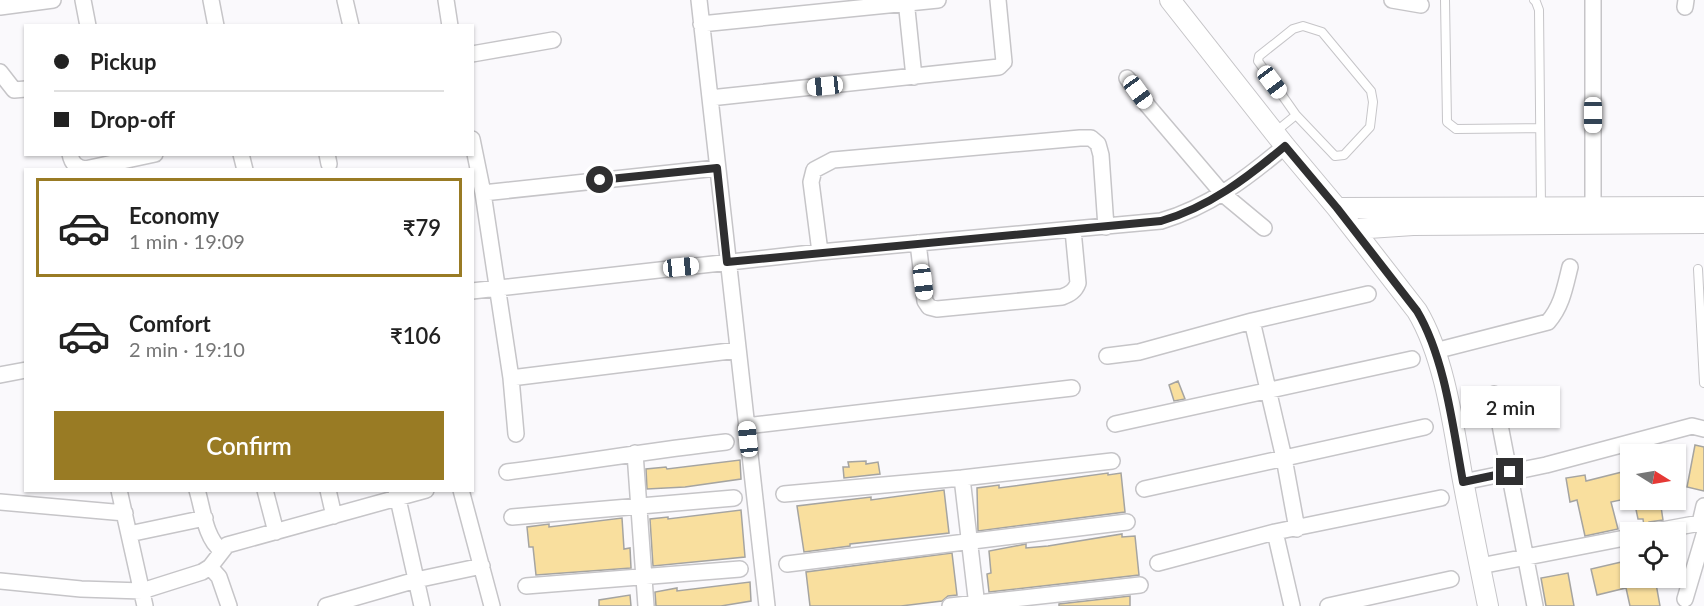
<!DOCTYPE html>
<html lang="en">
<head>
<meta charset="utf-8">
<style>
  body { margin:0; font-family:Lato,sans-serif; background:#f2f2f2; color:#222; height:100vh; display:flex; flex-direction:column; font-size:22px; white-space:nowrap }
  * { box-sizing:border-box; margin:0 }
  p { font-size:20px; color:#767676 }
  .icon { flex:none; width:33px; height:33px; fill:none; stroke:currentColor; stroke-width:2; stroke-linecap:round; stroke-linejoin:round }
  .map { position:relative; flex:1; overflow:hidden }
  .drawer { position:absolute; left:24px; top:168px; width:450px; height:324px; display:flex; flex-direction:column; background:#fff; border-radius:0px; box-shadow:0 2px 4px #0004 }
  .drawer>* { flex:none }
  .banner { position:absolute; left:24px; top:24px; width:450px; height:132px; border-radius:0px; box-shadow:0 2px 4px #0004; display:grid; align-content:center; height:132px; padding:0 30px; background:#fff }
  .needle { width:39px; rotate:101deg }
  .tools { position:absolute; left:1620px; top:444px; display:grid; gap:12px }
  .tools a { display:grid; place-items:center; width:66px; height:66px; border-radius:0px; background:#fff; box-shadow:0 2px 4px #0004; font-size:30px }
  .end { position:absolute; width:27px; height:27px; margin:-14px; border:8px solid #2f2f30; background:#fff; box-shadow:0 0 0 3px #fff }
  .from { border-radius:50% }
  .bubble { position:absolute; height:42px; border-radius:0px; background:#fff; box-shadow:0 2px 4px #0004; font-size:20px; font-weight:600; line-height:42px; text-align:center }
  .car { position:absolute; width:18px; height:36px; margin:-18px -9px; border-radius:8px; box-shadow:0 0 4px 2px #0007; background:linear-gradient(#fff 24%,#345 0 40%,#fff 0 76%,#345 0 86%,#fff 0) }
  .banner b { display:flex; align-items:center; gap:21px; height:57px; font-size:22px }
  .banner b+b { border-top:2px solid #e0e0e0 }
  .banner i { width:15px; height:15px; background:#222 }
  ul { padding:10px 0 0; list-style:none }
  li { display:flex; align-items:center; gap:18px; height:99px; margin:0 12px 9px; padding:0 18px; border:3px solid transparent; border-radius:0px }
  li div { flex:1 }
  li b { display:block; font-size:22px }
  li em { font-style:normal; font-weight:600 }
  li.current { border-color:#997b24 }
  li>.icon { width:54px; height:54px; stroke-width:1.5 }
  .action { display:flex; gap:12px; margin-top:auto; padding:12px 30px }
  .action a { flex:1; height:69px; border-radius:0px; background:#997b24; color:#fff; font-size:24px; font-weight:600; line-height:69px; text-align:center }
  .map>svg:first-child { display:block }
</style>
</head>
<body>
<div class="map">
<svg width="1704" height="606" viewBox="0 0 1704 606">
  <rect width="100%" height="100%" fill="#faf9fc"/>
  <path fill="#f9df9e" stroke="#a5a4a1" stroke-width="1.5" d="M1178,381L1185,399L1174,401L1169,385Z
    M1695,445L1704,447V491L1687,487Z
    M740,460L741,479L685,487L647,489L646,469L666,467L667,469Z
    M866,461V464L878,462L880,474L844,478L843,467H849L848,462Z
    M1622,472V474L1630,473V498L1611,502L1618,529L1585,536L1577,500L1570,502L1566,478L1585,475L1586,481Z
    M1108,473V475L1121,473L1125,512L978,531L977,488L999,485V488Z
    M944,490L949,533L850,544V546L804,552L797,506L871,497V500Z
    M1634,500H1660L1663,520L1649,522L1644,526L1643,519H1638Z
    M741,510L745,557L653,566L650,519L668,517V519Z
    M622,518L624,549L630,548L631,568L536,575L533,547H529L527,527L549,524V527Z
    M1122,534V537L1135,536L1139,575L989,592L987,574L991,573L989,551L1026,544V548L1048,546Z
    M952,553L957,595L948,596L942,601L901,606H810L806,572Z
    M1630,560V578H1655L1660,606H1630L1626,588L1597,595L1591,569Z
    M1568,573L1574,606H1546L1541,578Z
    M750,582L751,601L721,606H656L655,592L677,588V591Z
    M630,595L631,606H599V600Z
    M1130,596V606H1059V604Z"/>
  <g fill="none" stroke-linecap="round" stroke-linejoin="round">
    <defs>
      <path id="service" d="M1445,0L1447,122L1456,129L1540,128
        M1534,0L1536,2L1539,10L1541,207
        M1274,133L1296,115L1258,61L1259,56L1293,29L1303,26L1322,32L1371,91L1373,102L1370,127L1344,155L1335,156L1296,115
        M1698,269L1704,383"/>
      <path id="minor" d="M83,0L88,26
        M211,0L216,26
        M345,0L351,26
        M446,0L450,26
        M699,0L767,606
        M906,0L914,77
        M1392,0L1421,5
        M1593,0V208
        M0,7L53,0
        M1685,7L1686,0
        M701,24L938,0
        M472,54L553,40
        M0,72L14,90L26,89
        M1127,78L1148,106L1223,194L1264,228
        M710,98L999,67L1004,62L998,0
        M472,139L483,193
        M70,154C72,164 76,167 85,169L155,154
        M241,154L245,170
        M327,154L329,164
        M717,168L483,193L511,378L738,350
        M918,243L925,301L929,307L937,309L1062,297C1070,294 1075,291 1078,283L1073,230
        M820,252L811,182L814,170L833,160L1080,138H1091L1098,144L1101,155L1106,227
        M472,291L820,252L1161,221C1209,207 1247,178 1285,146
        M1252,321L1284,458L1297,529
        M1435,351L1548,322C1562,306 1565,287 1570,267
        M1107,356L1139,352L1252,321L1368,294
        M0,375L26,370
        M511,378L516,434
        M1494,394L1535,606
        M1115,424L1412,359
        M746,426L1072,388
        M635,453L646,606
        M507,472C580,463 653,450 726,442
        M962,478L977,606
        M1463,482L1546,465L1692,426L1704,429
        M1144,489L1425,427
        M119,490L145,606
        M197,490C203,509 205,538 221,550
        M265,490L276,532
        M328,490L334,516
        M396,490L422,606
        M461,490L492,606
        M784,494L962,478L1112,461
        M0,502L125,513
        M512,517L734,498
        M1275,532L1292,606
        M1651,532L1700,523L1704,506
        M129,534L205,518
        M1158,563L1275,532L1441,498
        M787,564L1127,522
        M1480,566L1630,537
        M210,567L219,577L229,606
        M0,581L81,589L142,591L202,572L210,567L227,545L426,490
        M526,586L740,569
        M1685,599L1704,535
        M326,606L416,580L482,566
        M950,606L1140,585
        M1328,606L1451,579"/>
      <path id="tertiary" d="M1170,0L1285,146L1337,208L1417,311C1444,356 1453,423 1462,475C1470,518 1479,562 1488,606
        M1337,208L1704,207
        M1354,229L1413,225L1704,223"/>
    </defs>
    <use href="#service" stroke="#c6c5c8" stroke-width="10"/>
    <use href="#minor" stroke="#c6c5c8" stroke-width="18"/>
    <use href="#tertiary" stroke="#c6c5c8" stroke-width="22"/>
    <use href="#service" stroke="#fff" stroke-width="8"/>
    <use href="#minor" stroke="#fff" stroke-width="15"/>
    <use href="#tertiary" stroke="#fff" stroke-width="20"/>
  </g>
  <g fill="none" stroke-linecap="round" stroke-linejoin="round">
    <path stroke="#2f2f30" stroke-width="8" d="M600,180L717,168L727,262L1161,221C1209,207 1247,178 1285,146L1337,208L1417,311C1445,358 1453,428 1463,482L1510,472"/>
  </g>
</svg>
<div class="tools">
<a><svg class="needle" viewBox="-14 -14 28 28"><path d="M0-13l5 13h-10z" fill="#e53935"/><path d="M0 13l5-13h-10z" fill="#767676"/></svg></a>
<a><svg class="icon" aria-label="locate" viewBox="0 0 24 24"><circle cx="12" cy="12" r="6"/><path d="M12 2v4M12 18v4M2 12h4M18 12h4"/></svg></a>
</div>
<i class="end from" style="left:600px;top:180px"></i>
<i class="end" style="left:1510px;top:472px"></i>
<div class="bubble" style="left:1461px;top:386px;width:99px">2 min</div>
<i class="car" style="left:1272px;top:82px;rotate:143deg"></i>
<i class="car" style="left:825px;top:86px;rotate:264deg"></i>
<i class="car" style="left:1138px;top:92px;rotate:144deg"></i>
<i class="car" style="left:1593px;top:115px;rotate:180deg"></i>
<i class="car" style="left:681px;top:267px;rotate:84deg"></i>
<i class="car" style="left:923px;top:282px;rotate:173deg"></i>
<i class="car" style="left:748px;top:439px;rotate:354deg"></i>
<div class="banner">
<b><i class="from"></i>Pickup</b>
<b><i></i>Drop-off</b>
</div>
<section class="drawer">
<ul>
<li class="current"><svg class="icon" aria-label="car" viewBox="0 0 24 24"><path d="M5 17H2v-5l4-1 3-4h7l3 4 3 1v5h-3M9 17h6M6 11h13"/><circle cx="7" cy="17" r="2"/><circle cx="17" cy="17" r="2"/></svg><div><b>Economy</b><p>1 min · 19:09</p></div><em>₹79</em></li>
<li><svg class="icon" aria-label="car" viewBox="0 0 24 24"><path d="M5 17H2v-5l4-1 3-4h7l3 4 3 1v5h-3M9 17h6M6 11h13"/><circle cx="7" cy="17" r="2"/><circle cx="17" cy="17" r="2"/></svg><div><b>Comfort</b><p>2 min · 19:10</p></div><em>₹106</em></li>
</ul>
<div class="action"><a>Confirm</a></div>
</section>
</div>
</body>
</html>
